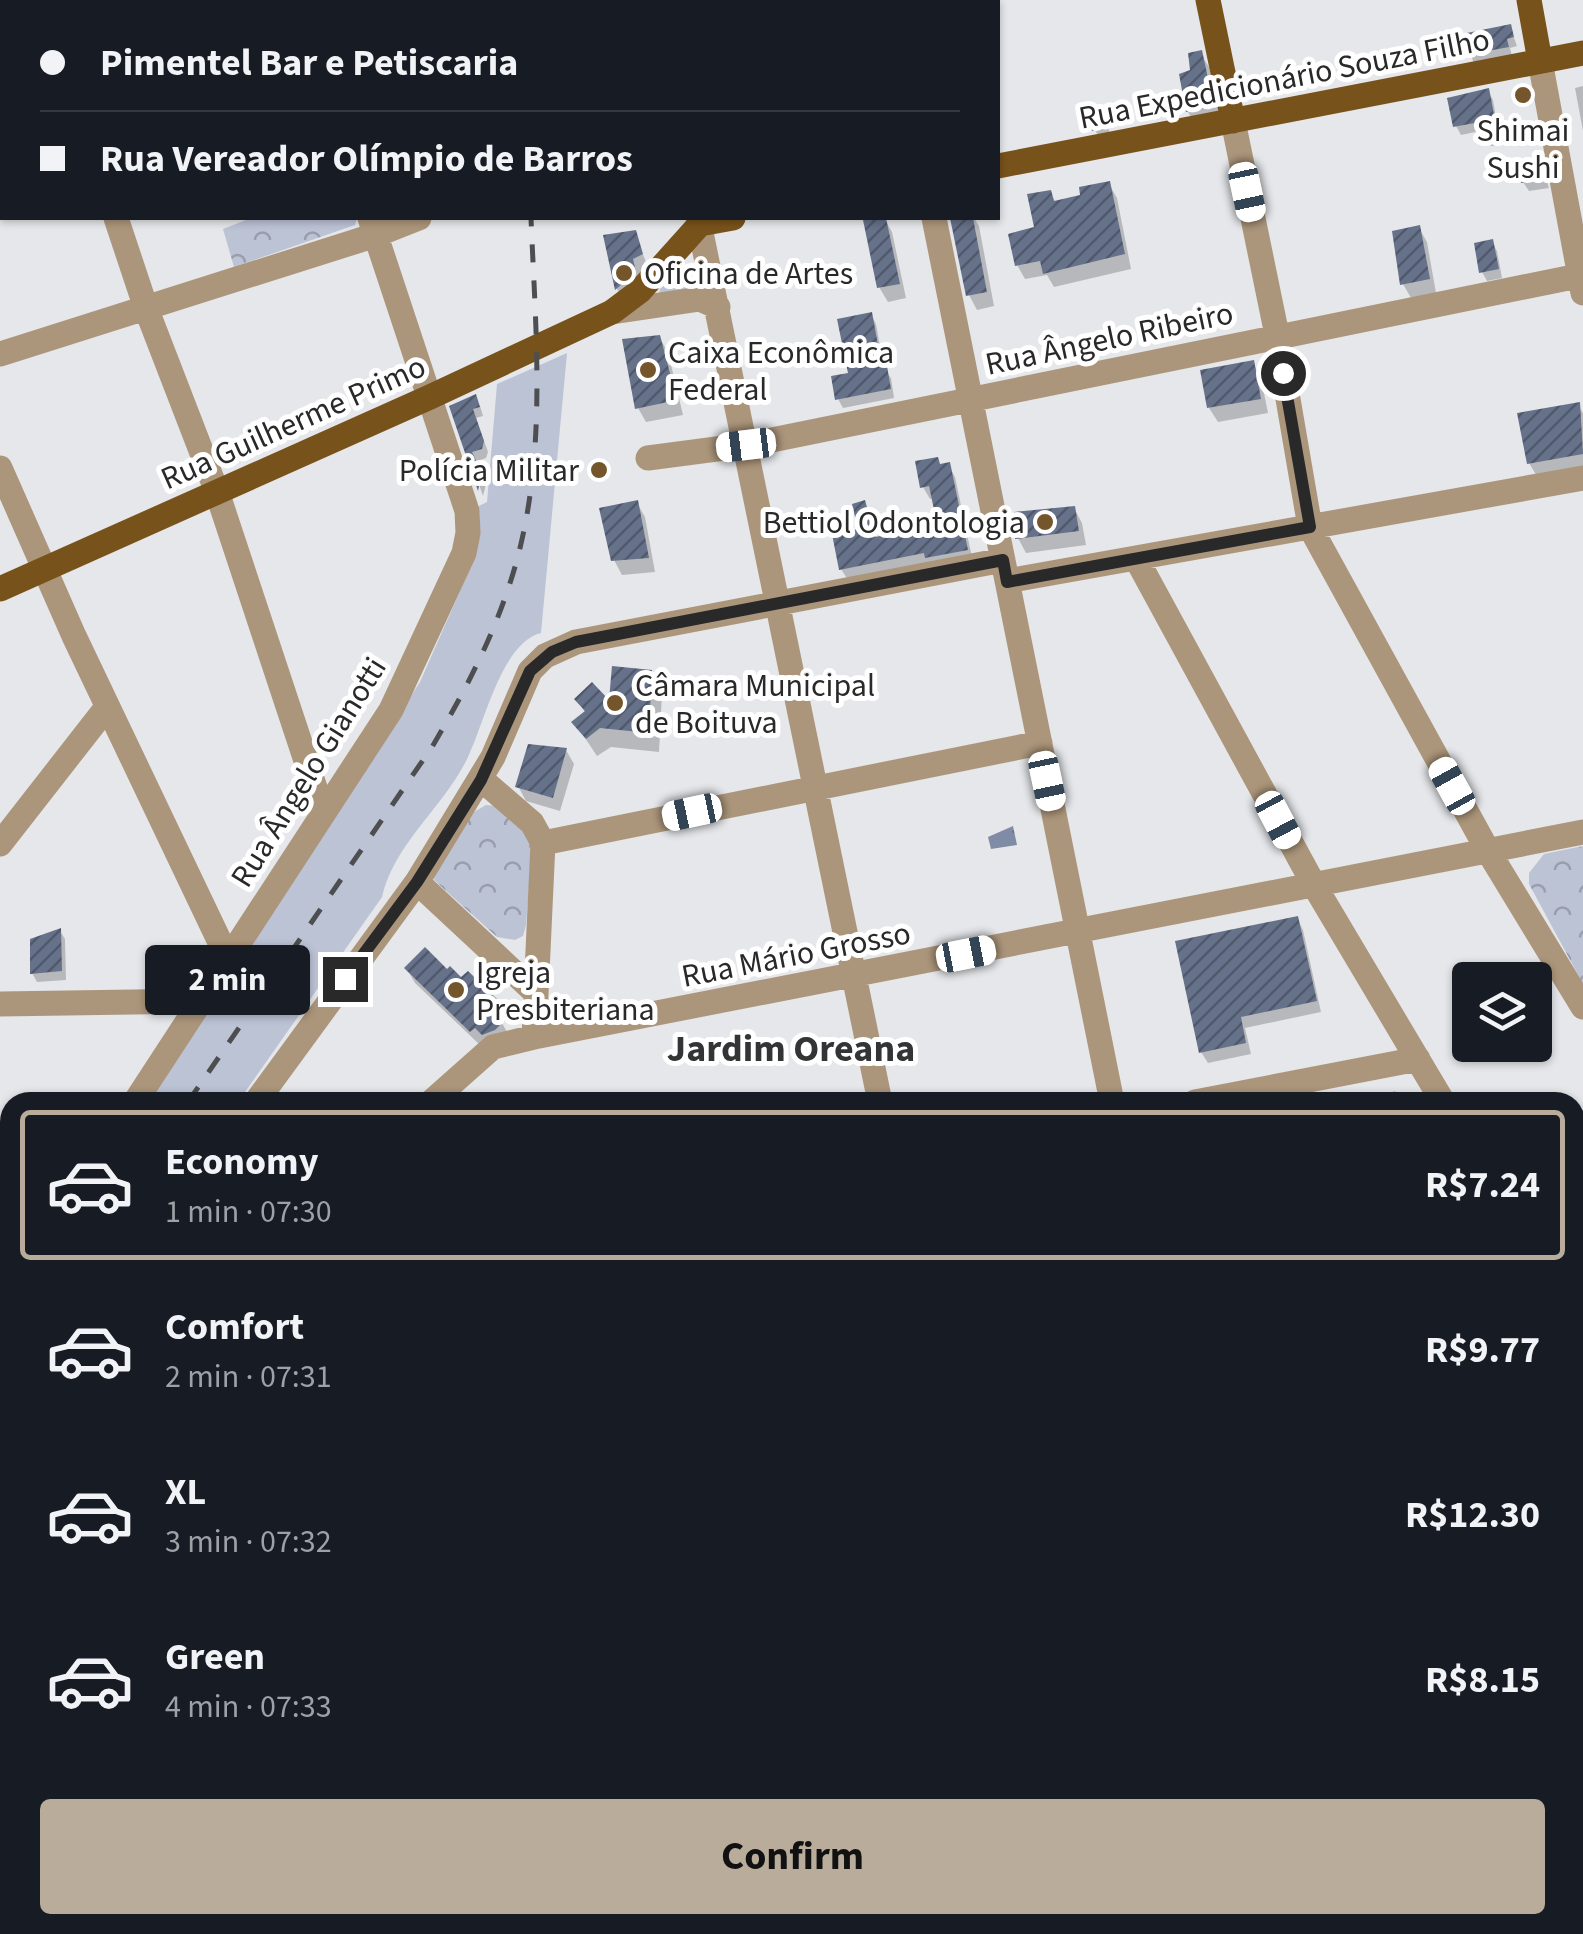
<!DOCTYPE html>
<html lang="en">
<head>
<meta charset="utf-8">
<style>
  body { margin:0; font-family:"Source Sans 3",sans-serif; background:#242831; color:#f1f3f6; height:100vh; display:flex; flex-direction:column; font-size:38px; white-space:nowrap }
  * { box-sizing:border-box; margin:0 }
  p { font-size:32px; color:#9ea1a6 }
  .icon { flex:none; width:55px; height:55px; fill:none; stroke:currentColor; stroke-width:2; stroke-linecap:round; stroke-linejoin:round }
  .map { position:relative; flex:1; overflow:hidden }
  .panel { position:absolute; left:0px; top:1092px; width:1585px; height:842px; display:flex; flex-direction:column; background:#171b24; border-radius:30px 30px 0 0; box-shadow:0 2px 8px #0004 }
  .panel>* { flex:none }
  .top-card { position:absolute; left:0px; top:0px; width:1000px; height:220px; box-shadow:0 2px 8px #0004; display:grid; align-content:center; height:220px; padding:0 40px; background:#171b24 }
  .buttons { position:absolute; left:1452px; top:962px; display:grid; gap:20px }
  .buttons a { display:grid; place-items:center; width:100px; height:100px; border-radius:10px; background:#171b24; box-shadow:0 2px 8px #0004; font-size:50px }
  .end { position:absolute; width:45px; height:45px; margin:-22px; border:12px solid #29292a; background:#fff; box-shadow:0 0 0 5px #fff }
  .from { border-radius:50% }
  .bubble { position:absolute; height:70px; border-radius:10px; background:#171b24; box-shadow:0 2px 8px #0004; font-size:32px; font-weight:700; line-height:70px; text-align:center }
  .car { position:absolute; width:30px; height:60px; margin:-30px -15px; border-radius:12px; box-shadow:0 0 8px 2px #0007; background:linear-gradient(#fff 24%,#345 0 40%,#fff 0 76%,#345 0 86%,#fff 0) }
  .top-card b { display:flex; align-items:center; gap:35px; height:95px; font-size:38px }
  .top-card b+b { border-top:2px solid #363941 }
  .top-card i { width:25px; height:25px; background:#f1f3f6 }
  ul { padding:18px 0 0; list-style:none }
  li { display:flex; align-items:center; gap:30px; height:150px; margin:0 20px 15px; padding:0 20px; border:5px solid transparent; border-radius:10px }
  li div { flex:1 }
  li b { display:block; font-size:38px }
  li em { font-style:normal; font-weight:700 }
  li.selected { border-color:#b9ac9b }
  li>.icon { width:90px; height:90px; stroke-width:1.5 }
  .cta { display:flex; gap:20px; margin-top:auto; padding:20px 40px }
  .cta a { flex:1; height:115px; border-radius:10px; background:#b9ac9b; color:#111; font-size:40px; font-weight:700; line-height:115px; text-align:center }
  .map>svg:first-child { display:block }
</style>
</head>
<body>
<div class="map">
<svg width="1583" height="1934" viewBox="0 0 1583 1934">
  <defs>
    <pattern id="park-crowns" width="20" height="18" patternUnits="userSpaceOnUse" patternTransform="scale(2.5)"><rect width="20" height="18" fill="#bcc3d5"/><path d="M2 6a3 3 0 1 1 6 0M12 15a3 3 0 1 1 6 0" fill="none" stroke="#999ead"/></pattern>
    <pattern id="water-ripples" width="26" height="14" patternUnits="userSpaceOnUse" patternTransform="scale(2.5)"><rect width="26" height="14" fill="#808ba5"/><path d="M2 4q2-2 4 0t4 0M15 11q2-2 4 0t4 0" fill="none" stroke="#697287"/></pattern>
    <pattern id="building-hatch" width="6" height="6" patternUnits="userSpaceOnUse" patternTransform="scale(2.5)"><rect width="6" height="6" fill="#66718a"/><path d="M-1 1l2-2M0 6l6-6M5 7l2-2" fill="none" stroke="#50586b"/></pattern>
  </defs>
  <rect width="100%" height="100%" fill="#e5e7ea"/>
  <path fill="#bcc3d5" d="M567,353L541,633C502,642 484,724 468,757C445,806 394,843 382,897L238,1102H146L420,682L475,557L480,534L479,506L487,502L497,384Z
    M10,1485V1534L0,1530V1489Z
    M1583,1717V1934H330L325,1925H1575V1718Z"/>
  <path fill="url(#park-crowns)" d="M251,218H357L355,225L234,267L223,229Z
    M685,265L694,268L699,291L659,294L660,289Z
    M486,805L495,806L524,827L532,849L526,925L523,936L515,940L497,937L434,880L435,873L472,813Z
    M1583,846V984L1529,884V873L1544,854Z
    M1583,1438V1713L1575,1714V1440Z"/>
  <path fill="url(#water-ripples)" d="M1013,826L1017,845L991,849L988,837Z"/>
  <path fill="#0003" d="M317,0H345L346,2H318Z
    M910,0H950L951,2H911Z
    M1510,27L1517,46L1510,48L1512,56L1474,64L1465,36Z
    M1200,53L1209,67L1220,121L1196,126L1188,112L1193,71Z
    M1583,86V131L1575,88Z
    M1488,91L1493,100L1501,145L1491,146L1485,130L1461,135L1456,126Z
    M1102,107L1111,137L1100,139L1095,130Z
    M1540,159L1549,188L1529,191L1523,182Z
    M1109,184L1117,198L1131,269L1054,287L1047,275L1025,279L1017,265L1037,229L1050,192L1056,203L1083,196Z
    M884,218L892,232L906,298L888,302L879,287L866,222Z
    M952,218H974L979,226L994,306L977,310L969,295Z
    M1419,228L1427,242L1436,293L1411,298L1403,284Z
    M634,233L649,269L625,302L617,289L606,237Z
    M1492,242L1497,251L1502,278L1487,281L1482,272Z
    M871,315L876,324L884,369L891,378L894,398L843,408L838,399L851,375Z
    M659,337L668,352L683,415L646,422L638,408Z
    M1253,363L1261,378L1268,413L1218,422L1209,408Z
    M1578,405L1583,413V469L1538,478L1529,463Z
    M480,406L483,416L476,418L488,452L486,458L475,462L486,484L483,496L452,407Z
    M948,465L955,477L973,562L848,580L841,569L861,531L864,503L877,539L922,530L938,521L934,498L930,499L923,487L941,466Z
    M637,503L645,517L655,572L622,575L614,560Z
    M1074,508L1082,523L1086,545L1026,553L1018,538Z
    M650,673L662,693L659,752L611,747L597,756L575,723L586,714L577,699L611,706Z
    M566,750L574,764L560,811L526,801L518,786Z
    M1297,918L1303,930L1321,1012L1245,1028L1251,1054L1208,1063L1201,1052Z
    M60,931L65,939L66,980L37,982L32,973Z
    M407,969L498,1004L507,1018L502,1023L507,1032L480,1045L415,983Z
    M1395,1091L1402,1102H1365Z
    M1329,1095L1335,1102H1326L1322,1097Z
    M1353,1096L1357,1102H1339Z"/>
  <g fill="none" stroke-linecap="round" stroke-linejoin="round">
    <path stroke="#808ba5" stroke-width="5" d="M1575,1546L1583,1544"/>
  </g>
  <path fill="url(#building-hatch)" d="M1511,24L1514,37L1507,39L1509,47L1466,55L1462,34Z
    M1202,50L1214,107L1186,112L1179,74L1190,70L1188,53Z
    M1489,88L1498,136L1483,138L1480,122L1453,127L1447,98Z
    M1103,105L1108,128L1092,131L1088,107Z
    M1541,156L1545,179L1521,183L1517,161Z
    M1110,181L1125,254L1043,274L1040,261L1015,266L1008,234L1034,227L1027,194L1051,190L1054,201L1080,195L1079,187Z
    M886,218L900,284L877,288L863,220Z
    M950,218H973L987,292L966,296Z
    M1420,225L1430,279L1400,285L1392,231Z
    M636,230L643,254L633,259L636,272L615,290L603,235Z
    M1493,239L1499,269L1479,273L1474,243Z
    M872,312L882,367L887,366L891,389L835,400L831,376L848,373L837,319Z
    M660,335L677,400L635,409L622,339Z
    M1254,360L1261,399L1207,408L1200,370Z
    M476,394L480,407L473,409L484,441L482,449L472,452L482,473L478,491L449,406Z
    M1580,402L1583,454L1527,464L1517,413Z
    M938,457L940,464L950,462L968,550L925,558L924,553L839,570L832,534L858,529L852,504L865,500L875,537L919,528L917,523L936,519L929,486L920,488L915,461Z
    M638,500L649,558L611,561L599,508Z
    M1075,506L1079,531L1015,539L1014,512Z
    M612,666L652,670L649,733L600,728L586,739L571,722L585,711L574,699L592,682L609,700Z
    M528,744L567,748L553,798L515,787Z
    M1298,916L1317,1001L1241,1017L1246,1043L1199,1053L1175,941Z
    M61,928L62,971L30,974V939Z
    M425,947L447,969L450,966L461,977L468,971L500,1002L494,1009L500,1015V1025L495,1030L482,1035L475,1028L470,1032L404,968Z"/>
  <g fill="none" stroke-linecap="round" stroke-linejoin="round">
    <path stroke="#ac967b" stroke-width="25" d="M299,0V2
      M651,0V2
      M890,0V2
      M491,2V0
      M683,2L696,0
      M1540,61L1583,293
      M1233,121L1277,335L1310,527L1488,851L1583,1007
      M116,218L146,308L217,492L323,812
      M698,218L880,1102
      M934,218L1112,1102
      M612,312L700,299L718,307
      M0,354L376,235L419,218
      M648,458L747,445L1583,275
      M0,468L74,636L229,961
      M1136,558L1314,885L1443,1102
      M1007,581L1583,478
      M481,779L532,823L543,843L534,1037
      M543,843L1040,743
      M0,844L107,707
      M417,882L535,992
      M0,1004L200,1001
      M135,1102L391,710L464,553L468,533L467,511L370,218
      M256,1102L417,882L493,757L530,671L545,656L576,642L1003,560
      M431,1102L493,1047L534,1037L1583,832
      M1195,1102L1418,1059
      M0,1233L10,1260
      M1575,1328L1583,1342
      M0,1386L4,1388
      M1575,1430L1583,1429
      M0,1471L10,1457
      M0,1548L10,1565
      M0,1754L10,1757
      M163,1925L167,1934
      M294,1925L298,1934
      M24,1934L27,1925"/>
    <path stroke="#78521b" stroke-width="25" d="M1208,0L1233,121
      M1529,0L1540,61
      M47,2L53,0
      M0,23L2,22
      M998,166L1583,53
      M0,589L430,397L612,312L640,291L700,224L733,218"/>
    <path stroke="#4d4e4f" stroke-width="5" stroke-dasharray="18 18" stroke-linecap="butt" d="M521,0V2
      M188,1102L432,747C462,696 489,646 508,589C549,470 536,341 531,218
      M239,1925L243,1934"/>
  </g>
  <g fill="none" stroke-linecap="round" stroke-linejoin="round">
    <path stroke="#29292a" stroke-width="12" d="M345,979L417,882L481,780L530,671L552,652L576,642L1003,560L1007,582L1310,527L1283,373"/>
  </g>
  <g fill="#75552b" stroke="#fff" stroke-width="4">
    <circle cx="1523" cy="95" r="10"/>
    <circle cx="624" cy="273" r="10"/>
    <circle cx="648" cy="370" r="10"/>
    <circle cx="599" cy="470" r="10"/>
    <circle cx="1045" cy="522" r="10"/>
    <circle cx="615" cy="703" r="10"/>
    <circle cx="456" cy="990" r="10"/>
  </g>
  <g text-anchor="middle" stroke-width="10" stroke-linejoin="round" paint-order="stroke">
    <g font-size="32" fill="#29292a" stroke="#fff">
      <text transform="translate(1284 78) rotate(-11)" y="11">Rua Expedicionário Souza Filho</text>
      <text transform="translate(1109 338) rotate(-12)" y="11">Rua Ângelo Ribeiro</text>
      <text transform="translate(293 422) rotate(-24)" y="11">Rua Guilherme Primo</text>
      <text transform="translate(308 772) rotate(-58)" y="11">Rua Ângelo Gianotti</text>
      <text transform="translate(796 954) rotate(-11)" y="11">Rua Mário Grosso</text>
    </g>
    <g font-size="32" fill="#29292a" stroke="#fff" text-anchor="start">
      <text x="1523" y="141" text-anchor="middle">Shimai<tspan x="1523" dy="37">Sushi</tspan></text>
      <text x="644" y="284">Oficina de Artes</text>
      <text x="668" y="363">Caixa Econômica<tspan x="668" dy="37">Federal</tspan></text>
      <text x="579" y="481" text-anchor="end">Polícia Militar</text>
      <text x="1025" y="533" text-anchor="end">Bettiol Odontologia</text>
      <text x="635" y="696">Câmara Municipal<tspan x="635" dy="37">de Boituva</tspan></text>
      <text x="476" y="983">Igreja<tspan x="476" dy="37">Presbiteriana</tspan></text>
    </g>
    <g font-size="38" font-weight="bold" fill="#333436" stroke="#fff">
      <text x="791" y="1061">Jardim Oreana</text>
    </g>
  </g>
</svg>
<div class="buttons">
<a><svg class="icon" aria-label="layers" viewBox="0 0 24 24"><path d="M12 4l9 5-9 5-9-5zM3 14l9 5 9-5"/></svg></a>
</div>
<i class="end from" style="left:1283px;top:373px"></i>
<i class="end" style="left:345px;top:979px"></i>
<div class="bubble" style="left:145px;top:945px;width:165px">2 min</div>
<i class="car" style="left:1247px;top:192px;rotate:168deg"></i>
<i class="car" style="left:746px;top:445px;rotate:263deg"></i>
<i class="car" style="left:1047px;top:781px;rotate:168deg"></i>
<i class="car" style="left:1452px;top:786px;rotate:331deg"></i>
<i class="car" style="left:692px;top:812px;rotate:258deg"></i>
<i class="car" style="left:1278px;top:820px;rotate:152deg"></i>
<i class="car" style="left:966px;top:954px;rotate:79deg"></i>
<div class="top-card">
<b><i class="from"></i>Pimentel Bar e Petiscaria</b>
<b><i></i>Rua Vereador Olímpio de Barros</b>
</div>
<section class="panel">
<ul>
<li class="selected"><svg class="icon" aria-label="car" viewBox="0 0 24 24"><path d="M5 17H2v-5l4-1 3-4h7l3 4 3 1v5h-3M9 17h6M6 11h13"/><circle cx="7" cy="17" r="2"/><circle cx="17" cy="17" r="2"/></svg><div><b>Economy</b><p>1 min · 07:30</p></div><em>R$7.24</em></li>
<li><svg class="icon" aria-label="car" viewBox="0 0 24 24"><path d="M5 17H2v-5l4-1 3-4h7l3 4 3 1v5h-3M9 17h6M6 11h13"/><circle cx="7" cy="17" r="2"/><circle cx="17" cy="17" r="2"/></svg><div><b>Comfort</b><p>2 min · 07:31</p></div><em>R$9.77</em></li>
<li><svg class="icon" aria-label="car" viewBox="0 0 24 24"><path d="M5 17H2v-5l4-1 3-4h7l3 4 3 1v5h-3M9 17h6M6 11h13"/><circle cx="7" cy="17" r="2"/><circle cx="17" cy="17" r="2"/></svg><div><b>XL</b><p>3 min · 07:32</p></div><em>R$12.30</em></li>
<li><svg class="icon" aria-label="car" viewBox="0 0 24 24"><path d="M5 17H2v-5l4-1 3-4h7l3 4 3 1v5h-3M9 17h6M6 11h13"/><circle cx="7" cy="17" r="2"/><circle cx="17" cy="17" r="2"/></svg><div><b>Green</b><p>4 min · 07:33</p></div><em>R$8.15</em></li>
</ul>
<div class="cta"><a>Confirm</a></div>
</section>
</div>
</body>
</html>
